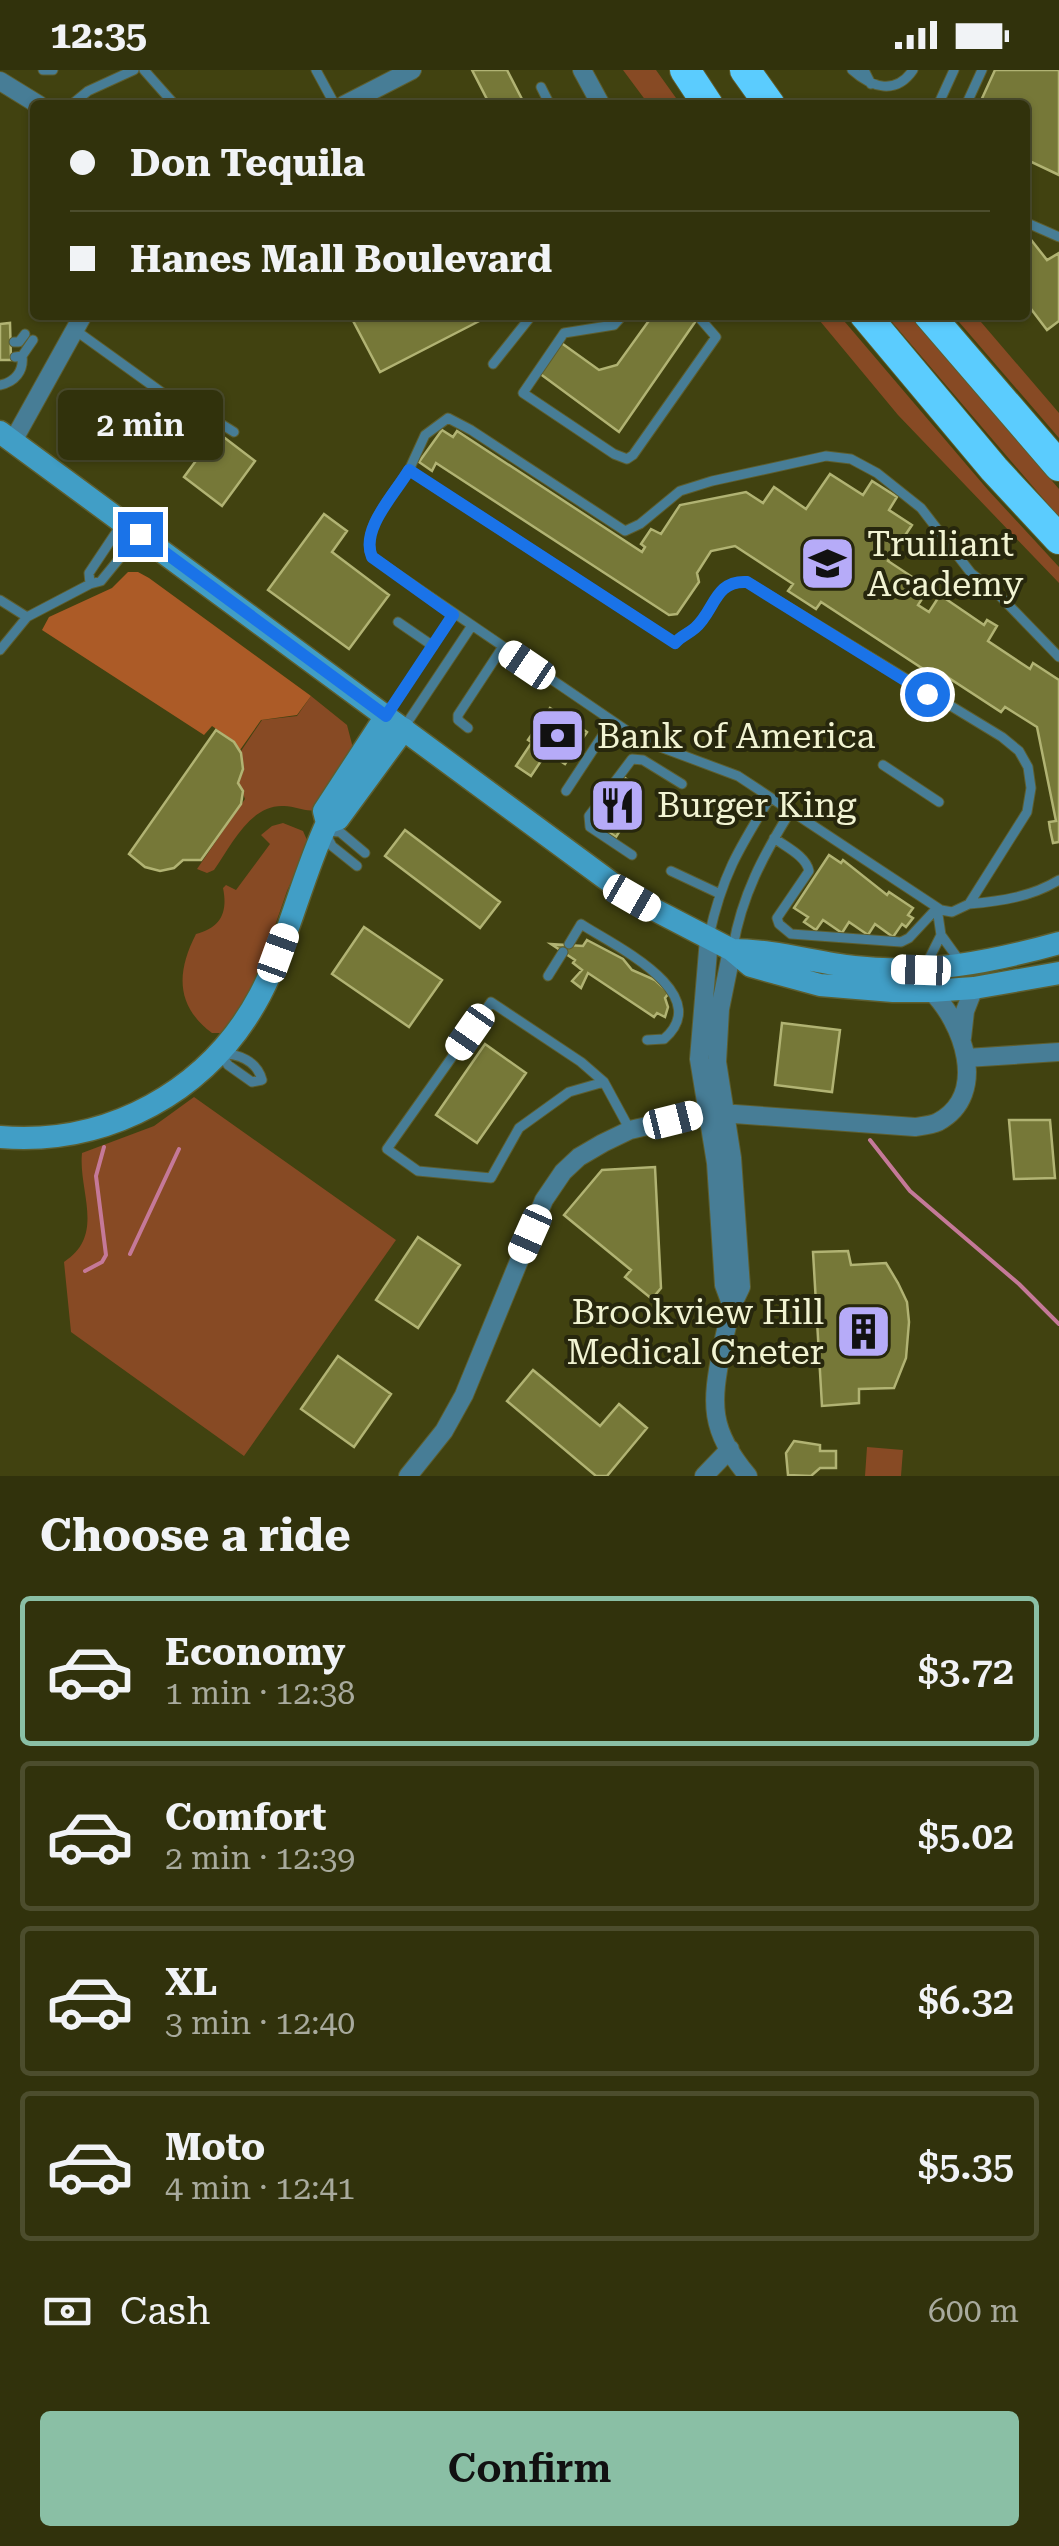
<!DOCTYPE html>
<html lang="en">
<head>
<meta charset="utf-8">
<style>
  body { margin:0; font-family:"Roboto Serif",serif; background:#3d3e1a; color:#f1f3f6; height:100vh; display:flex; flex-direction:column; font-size:38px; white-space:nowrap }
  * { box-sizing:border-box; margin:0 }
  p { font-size:32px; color:#a8aa9d }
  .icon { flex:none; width:55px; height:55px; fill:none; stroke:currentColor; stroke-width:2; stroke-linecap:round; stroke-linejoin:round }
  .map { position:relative; height:1406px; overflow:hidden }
  .panel { display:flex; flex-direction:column; background:#31320c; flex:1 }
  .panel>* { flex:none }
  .guide { position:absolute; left:30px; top:30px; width:1000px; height:220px; border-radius:10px; box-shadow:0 2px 8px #0004,0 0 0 2px #4c4d2d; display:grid; align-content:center; height:220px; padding:0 40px; background:#31320c }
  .end { position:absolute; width:45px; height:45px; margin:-22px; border:12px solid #1a73e8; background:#fff; box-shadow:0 0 0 5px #fff }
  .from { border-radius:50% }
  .bubble { position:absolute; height:70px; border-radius:10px; background:#31320c; box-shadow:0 2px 8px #0004,0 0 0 2px #4c4d2d; font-size:32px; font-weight:600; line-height:70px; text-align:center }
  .car { position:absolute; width:30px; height:60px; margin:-30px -15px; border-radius:12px; box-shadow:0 0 8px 2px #0007; background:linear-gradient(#fff 24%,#345 0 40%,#fff 0 76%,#345 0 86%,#fff 0) }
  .guide b { display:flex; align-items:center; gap:35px; height:95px; font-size:38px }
  .guide b+b { border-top:2px solid #4c4d2d }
  .guide i { width:25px; height:25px; background:#f1f3f6 }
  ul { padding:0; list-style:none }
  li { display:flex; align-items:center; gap:30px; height:150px; margin:0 20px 15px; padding:0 20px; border:5px solid #4c4d2d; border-radius:10px }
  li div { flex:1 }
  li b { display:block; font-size:38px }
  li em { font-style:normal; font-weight:600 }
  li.selected { border-color:#8abfa5 }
  li>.icon { width:90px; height:90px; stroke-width:1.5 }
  h2 { padding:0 40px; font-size:45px; line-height:120px }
  .pay { display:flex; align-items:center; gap:25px; height:110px; padding:0 40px; font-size:38px }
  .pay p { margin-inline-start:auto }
  .button { display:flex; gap:20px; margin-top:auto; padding:20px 40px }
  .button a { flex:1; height:115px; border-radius:10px; background:#8abfa5; color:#111; font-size:40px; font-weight:600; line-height:115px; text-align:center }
  .status { display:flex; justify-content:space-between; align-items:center; height:70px; padding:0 50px; background:#31320c; direction:ltr }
  .status svg { height:28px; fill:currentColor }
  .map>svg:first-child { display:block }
</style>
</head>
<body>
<div class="status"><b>12:35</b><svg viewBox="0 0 49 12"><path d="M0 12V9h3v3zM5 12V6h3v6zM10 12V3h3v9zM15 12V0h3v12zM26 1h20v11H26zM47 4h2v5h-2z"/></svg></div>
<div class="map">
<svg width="1059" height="1406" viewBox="0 0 1059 1406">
  <rect width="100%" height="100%" fill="#414210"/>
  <path fill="#874a24" d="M623,0H656L681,35H649Z
    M815,245H839L988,420L1059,497V513L898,345Z
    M886,245H909L1059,419V447Z
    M953,245H975L1059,343V368Z
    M311,626L347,655L353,678L316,740C304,742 296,736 284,736C250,734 231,776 214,800L207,803L197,799L245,729L239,713L244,699L241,681L262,650L297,646Z
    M283,753L303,761L307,770L306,780L287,821L260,899L240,939L222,963H212C176,936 176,903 196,864C221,858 228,842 223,818L226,815L236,820L270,774L261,765L272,756Z
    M194,1027L396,1170L244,1386L71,1262L64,1192C106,1165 78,1121 82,1083L154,1056Z
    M867,1377L903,1380L901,1406H865Z"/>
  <path fill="#ac5b27" d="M128,502H138L149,508L311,626L297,645L261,650L240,680L234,671L212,656L204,665L42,560L49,547L112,518Z"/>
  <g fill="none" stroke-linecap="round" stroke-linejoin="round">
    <path stroke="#c57998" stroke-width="4" d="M870,1070L910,1121L1019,1214L1059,1254
      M130,1184L179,1079
      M85,1201L102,1192L106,1185L96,1106L104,1077"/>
  </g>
  <path fill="#767838" stroke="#b1b373" stroke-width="2.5" d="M472,0H507L525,35H490Z
    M995,0H1059V105L1025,89V35H979Z
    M1032,171L1047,190L1059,183V251L1047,260L1025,231V176Z
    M350,245H491L380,302Z
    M653,245H685L695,252L619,362L539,303L560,272L599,300L617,295Z
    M10,253L11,290H0V254Z
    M442,360L453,367L457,361L642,482L645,477L641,474L651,459L661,464L680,435L746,422L763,433L774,417L806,439L830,404L863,425L872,411L897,427L889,440L912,455L888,491L929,518L918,535L929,542L940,525L984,555L987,550L997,556L988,571L1030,599L1033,593L1059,610V772L1053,773L1050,759L1049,752L1056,751L1037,657L1005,637L1001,642L938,601L934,606L821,532L816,539L788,521L793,514L735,476L711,481L697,503L699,512L677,544L669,545L436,393L432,401L419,392Z
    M217,362L255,391L222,436L184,407Z
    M324,444L347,461L332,482L389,525L349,579L268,520Z
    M550,638L587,662L565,694L528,670Z
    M216,660L234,672L241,683L243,699L238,713L243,721L241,734L201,790H183L174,798L160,801L145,797L129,784Z
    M532,672L547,682L531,706L516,696Z
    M622,706L642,719L634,730L637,732L616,756L621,759L616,767L596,753L601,746L597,743Z
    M405,760L500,832L480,858L385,786Z
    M829,785L841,793L843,790L887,825L889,822L913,838L908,845L913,848L906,857L902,854L893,867L875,854L868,865L849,852L842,863L823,850L816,860L804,852L808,847L794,838Z
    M364,857L442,910L409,957L332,904Z
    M587,870L623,889L632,900L655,910L669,923L665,928L668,937L665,947L657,943L654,947L588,903L581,918L572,911L582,900L573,893L575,890L551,874L583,876Z
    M782,953L840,960L832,1022L775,1015Z
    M485,974L526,1003L477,1073L436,1045Z
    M1009,1050H1050L1055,1108L1014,1109Z
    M655,1097L661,1218L652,1229L625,1207L631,1200L564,1145L602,1100Z
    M418,1167L460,1195L418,1258L376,1230Z
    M848,1181L851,1195L886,1193L898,1213L907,1232L909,1252L906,1288L894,1318L859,1319V1333L822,1336L813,1182Z
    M338,1286L391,1324L354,1377L301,1339Z
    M533,1300L600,1356L619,1334L647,1358L607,1406H596L507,1331Z
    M794,1371L820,1375V1381H836V1398H820L811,1406L788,1405L786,1383Z"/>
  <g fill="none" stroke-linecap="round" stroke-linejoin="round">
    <defs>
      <path id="lane" d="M43,0H53
        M144,0L175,35
        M316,0L335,35
        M852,0C872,18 896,25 913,0
        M864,0L871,14
        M541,17L550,35
        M71,35L88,21L134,0
        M938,35L954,0
        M966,35L982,0
        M1025,152L1059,167
        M623,245L614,255L564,263L523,323L614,384L627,389L633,385L716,267L697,245
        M75,260L189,342L213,349L234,362
        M14,272H19L25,264
        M15,287L22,286L33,270
        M493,294L532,245
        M0,315C15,312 24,301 22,286
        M409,400L675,573C681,566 688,564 695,558C715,541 714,510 747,512L1002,667L1019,681L1028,697L1031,718L1027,742L969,834L952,842L941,840L738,706L639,669L372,487C360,459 394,424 409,400Z
        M409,400L425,365L448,348L471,360L625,461L640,454L680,421L712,411L826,386L851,389L877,403L921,438L971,503L998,524L1059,587
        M90,514L89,503L123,452
        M0,530L27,547
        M398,552L433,576
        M0,580L27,547L90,514L101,511L137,467
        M388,643L453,545
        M405,656L471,557
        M468,658L458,650V645L502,578
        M883,695L939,732
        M566,721L612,651
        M326,761L340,762L365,783
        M325,763L332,776L357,796
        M774,768C786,777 806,786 809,801L777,848L779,854L791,864L901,872L909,868L937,838
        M632,785L590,757L589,746L632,689L643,690L682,714
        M671,801L718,823
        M969,834C1001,831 1031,827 1059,810
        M937,838L941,865L959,890
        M709,866C722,806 738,780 770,728
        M569,874L581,854C611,874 717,923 664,969L647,970
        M733,877C742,825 763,786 790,742
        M927,893L941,865
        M548,906L563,882
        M220,983C239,984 257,991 262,1010L252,1012L228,995Z
        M604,1012L569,1022L519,1058L491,1108L418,1101L387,1079L491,932L581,992L604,1012L630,1060"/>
      <path id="street" d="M582,0L601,35
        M0,11L39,35
        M344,35L412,0
        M13,371L83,245
        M709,869L699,989L716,1093L724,1215L731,1234
        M732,880L720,939L717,992L732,1088L741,1217C730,1237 727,1256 722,1278C711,1335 709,1359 748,1406
        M962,968L965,941L974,918
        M966,988L1059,982
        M408,1406L444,1361L464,1325L544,1130L563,1102L579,1087L603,1073L630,1060L707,1042L915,1057C922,1056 932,1055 938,1052C990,1024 962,951 931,921
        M704,1406L730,1379"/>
      <path id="secondary" d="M0,362L632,828L732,880L751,896L820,915L893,921H931L974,918L1059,903
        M327,753L338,749L404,659
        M732,880C773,880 813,892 854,897C925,905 991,892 1059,873
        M0,1067C108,1076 209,1021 260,925C288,871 301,809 327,753L324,741L386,646"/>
      <path id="highway" d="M685,0L708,35
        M745,0L770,35
        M865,245L994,399L1059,469
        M929,245L1059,396"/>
    </defs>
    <use href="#lane" stroke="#5d5e2f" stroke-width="11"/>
    <use href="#street" stroke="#5d5e2f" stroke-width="20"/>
    <use href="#secondary" stroke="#5d5e2f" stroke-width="25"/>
    <use href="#highway" stroke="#5d5e2f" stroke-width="32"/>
    <use href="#lane" stroke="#477d96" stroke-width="9"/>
    <use href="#street" stroke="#477d96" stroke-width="18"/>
    <use href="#secondary" stroke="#419ec6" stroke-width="22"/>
    <use href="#highway" stroke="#5bccfe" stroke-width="30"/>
  </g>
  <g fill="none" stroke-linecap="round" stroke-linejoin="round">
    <path stroke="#1a73e8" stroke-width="12" d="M140,464L386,646L453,545L372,487C360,459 395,424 409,400L675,573C681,566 688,564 695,558C715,541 714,510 747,512L927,624"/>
  </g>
  <defs>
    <symbol id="school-square" viewBox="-11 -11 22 22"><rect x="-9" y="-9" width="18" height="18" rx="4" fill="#b6abf8" stroke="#27270d"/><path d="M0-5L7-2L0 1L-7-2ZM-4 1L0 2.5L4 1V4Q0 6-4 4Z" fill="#111"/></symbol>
    <symbol id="bank-square" viewBox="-11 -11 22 22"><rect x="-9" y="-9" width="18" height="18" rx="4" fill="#b6abf8" stroke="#27270d"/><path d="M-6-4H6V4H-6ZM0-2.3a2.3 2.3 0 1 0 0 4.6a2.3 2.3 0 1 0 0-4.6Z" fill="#111"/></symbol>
    <symbol id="restaurant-square" viewBox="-11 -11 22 22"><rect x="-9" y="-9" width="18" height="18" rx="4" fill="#b6abf8" stroke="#27270d"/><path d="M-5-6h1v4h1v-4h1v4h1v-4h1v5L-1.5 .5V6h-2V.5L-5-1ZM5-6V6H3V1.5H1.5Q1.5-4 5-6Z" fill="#111"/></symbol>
    <symbol id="building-square" viewBox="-11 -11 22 22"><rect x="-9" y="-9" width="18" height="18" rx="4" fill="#b6abf8" stroke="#27270d"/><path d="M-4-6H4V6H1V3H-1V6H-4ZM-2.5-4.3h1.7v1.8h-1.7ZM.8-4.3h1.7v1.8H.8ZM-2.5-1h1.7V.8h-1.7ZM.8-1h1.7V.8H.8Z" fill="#111"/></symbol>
  </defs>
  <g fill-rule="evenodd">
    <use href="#school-square" x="796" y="462" width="63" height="63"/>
    <use href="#bank-square" x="526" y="634" width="63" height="63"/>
    <use href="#restaurant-square" x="586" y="704" width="63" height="63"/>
    <use href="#building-square" x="832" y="1230" width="63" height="63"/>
  </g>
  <g text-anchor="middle" stroke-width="8" stroke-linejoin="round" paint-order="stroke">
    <g font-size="35" fill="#f1f3d2" stroke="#27270d" text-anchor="start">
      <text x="867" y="486">Truiliant<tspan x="867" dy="40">Academy</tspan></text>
      <text x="597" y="678">Bank of America</text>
      <text x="657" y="747">Burger King</text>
      <text x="824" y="1254" text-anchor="end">Brookview Hill<tspan x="824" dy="40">Medical Cneter</tspan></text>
    </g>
  </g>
</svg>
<i class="end from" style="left:927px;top:624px"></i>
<i class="end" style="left:140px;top:464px"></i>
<div class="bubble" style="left:58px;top:320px;width:165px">2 min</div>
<i class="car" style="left:527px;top:595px;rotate:304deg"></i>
<i class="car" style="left:632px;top:828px;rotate:120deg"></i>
<i class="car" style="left:278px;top:883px;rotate:20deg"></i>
<i class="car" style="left:921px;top:900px;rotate:272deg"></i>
<i class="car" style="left:470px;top:962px;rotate:215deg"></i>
<i class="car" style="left:673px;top:1050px;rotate:76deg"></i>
<i class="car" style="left:530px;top:1164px;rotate:204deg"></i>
<div class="guide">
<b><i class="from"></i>Don Tequila</b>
<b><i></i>Hanes Mall Boulevard</b>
</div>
</div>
<section class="panel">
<h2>Choose a ride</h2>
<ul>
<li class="selected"><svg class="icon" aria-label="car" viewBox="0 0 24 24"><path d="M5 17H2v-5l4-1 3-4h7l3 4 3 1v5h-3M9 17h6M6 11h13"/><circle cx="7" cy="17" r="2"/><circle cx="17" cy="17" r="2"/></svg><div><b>Economy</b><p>1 min · 12:38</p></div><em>$3.72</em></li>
<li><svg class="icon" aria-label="car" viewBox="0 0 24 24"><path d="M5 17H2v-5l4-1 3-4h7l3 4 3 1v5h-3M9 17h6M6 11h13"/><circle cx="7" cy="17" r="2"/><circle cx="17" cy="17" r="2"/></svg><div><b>Comfort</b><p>2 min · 12:39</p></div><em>$5.02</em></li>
<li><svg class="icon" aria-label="car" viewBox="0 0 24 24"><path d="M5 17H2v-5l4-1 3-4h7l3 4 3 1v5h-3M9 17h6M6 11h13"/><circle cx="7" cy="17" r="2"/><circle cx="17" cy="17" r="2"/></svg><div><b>XL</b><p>3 min · 12:40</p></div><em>$6.32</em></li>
<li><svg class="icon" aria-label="car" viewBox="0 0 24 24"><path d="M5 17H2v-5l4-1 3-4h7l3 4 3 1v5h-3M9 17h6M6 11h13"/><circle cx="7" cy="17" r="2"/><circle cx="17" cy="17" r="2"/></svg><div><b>Moto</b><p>4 min · 12:41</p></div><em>$5.35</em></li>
</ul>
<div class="pay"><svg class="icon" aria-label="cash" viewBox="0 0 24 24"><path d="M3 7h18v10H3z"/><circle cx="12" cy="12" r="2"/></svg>Cash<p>600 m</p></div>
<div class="button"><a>Confirm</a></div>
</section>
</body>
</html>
